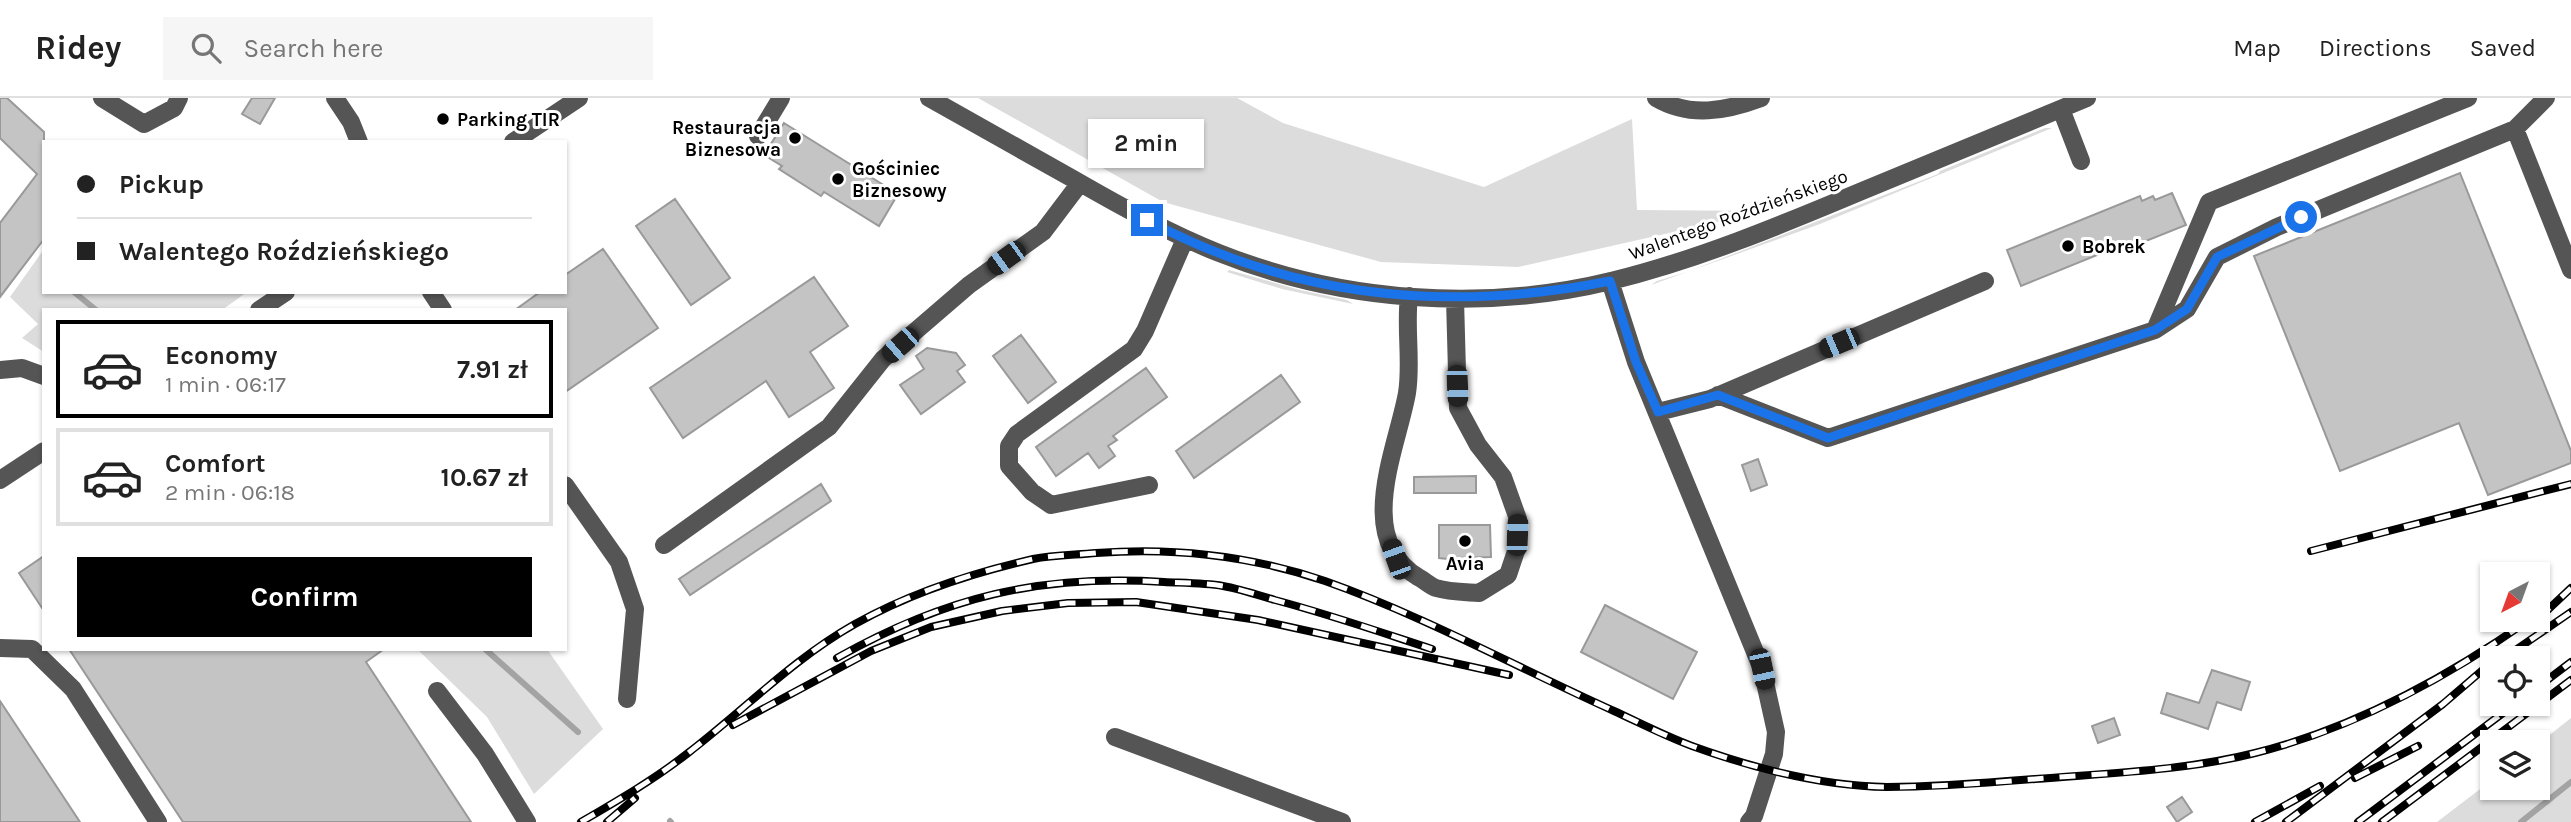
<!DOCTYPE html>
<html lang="en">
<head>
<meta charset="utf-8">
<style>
  body { margin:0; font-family:Karla,sans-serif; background:#f6f6f6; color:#222; height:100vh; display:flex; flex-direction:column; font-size:26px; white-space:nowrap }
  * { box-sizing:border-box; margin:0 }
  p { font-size:23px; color:#767676 }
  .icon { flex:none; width:38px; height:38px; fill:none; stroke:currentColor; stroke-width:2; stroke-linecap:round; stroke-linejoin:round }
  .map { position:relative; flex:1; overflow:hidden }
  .panel { position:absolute; left:42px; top:210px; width:525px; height:343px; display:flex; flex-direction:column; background:#fff; border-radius:0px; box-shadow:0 2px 5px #0004 }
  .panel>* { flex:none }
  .hud { position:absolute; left:42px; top:42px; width:525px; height:154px; border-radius:0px; box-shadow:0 2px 5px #0004; display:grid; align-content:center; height:154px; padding:0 35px; background:#fff }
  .needle { width:46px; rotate:221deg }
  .tools { position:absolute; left:2480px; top:464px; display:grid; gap:14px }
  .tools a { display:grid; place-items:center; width:70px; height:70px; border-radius:0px; background:#fff; box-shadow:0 2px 5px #0004; font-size:35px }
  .end { position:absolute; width:32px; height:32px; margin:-16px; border:9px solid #1a73e8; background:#fff; box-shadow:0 0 0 4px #fff }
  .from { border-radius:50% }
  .bubble { position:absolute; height:49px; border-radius:0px; background:#fff; box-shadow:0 2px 5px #0004; font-size:23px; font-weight:700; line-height:49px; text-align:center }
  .car { position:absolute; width:21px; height:42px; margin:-21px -10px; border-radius:9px; box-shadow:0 0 5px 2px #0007; background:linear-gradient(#222 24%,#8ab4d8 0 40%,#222 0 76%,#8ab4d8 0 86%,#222 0) }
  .hud b { display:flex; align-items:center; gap:24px; height:66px; font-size:26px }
  .hud b+b { border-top:2px solid #e0e0e0 }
  .hud i { width:18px; height:18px; background:#222 }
  ul { padding:12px 0 0; list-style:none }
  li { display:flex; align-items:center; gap:21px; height:98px; margin:0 14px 10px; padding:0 21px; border:4px solid #e0e0e0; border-radius:0px }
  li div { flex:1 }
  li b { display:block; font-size:26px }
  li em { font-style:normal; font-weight:700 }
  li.selected { border-color:#000 }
  li>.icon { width:63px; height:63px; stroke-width:1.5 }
  .button { display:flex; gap:14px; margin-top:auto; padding:14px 35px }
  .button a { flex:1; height:80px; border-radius:0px; background:#000; color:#fff; font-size:28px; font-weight:700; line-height:80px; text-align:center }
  header { display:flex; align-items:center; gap:42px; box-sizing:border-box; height:98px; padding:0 35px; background:#fff; border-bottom:2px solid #e0e0e0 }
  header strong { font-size:33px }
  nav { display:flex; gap:38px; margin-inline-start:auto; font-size:24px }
  .search { width:490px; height:63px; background:#f6f6f6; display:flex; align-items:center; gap:18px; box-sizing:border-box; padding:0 24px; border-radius:0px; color:#767676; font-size:26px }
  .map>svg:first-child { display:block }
</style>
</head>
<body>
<header>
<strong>Ridey</strong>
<div class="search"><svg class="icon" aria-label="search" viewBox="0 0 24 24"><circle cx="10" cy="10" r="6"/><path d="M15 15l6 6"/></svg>Search here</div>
<nav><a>Map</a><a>Directions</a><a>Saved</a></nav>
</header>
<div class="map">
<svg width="2571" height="724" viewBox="0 0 2571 724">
  <rect width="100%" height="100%" fill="#fff"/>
  <path fill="#dcdcdc" d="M978,0H1237L1283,25L1484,89L1632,21L1637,112L1767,113L1518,169L1381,164L1163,104Z
    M2045,30H2052L1820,126L1651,187L1657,183L1687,174L1938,76L1940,73Z
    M44,151V194H247L222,212H44V254L22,240L38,226L10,199Z
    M1229,172L1300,192L1347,202L1353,206L1282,191L1227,174Z
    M417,551H547L603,631L534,696L487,619Z
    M2571,620V724H2437L2492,682V690H2538V646Z"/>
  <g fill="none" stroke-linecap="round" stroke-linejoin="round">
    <path stroke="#a3a3a3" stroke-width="6" d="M74,194L96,212
      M485,551L578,634
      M670,723L671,724
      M2521,724L2571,684"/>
  </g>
  <path fill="#c4c4c4" stroke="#999" stroke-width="2" d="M0,0H7L44,34V141L0,199V125L37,76L0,40Z
    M252,0H275L260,26L242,16Z
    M784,25L898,96L879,128L824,94L821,98L779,71L782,68L764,57Z
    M2460,75L2571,353V365L2488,397L2459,325L2340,373L2254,158Z
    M2172,95L2186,127L2131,149L2129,144L2021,188L2007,152L2140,98L2142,103L2153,98L2155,102Z
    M675,101L730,180L691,207L636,128Z
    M603,151L658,230L565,294V212H515L540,194L565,195V177Z
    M814,179L848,228L810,254L834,290L789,319L766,283L683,340L650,290Z
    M1021,237L1056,284L1028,305L993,258Z
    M927,250L956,255L965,267L957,273L965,284L921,316L900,287L924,271L916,258Z
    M1146,270L1167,299L1113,338L1117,342L1108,348L1115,358L1099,370L1088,355L1056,378L1036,349Z
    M1281,277L1300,304L1194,380L1176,353Z
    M1758,361L1767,387L1751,393L1742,367Z
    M1476,378V395H1414V379Z
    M821,386L831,403L690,497L679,481Z
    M1439,427H1490L1491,459L1456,460V462L1439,460Z
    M44,458V513L19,475Z
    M1605,507L1697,554L1673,601L1581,554Z
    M69,551H384L366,564L471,724H183Z
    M2212,572L2250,584L2241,612L2217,604L2208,631L2161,615L2167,595L2199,605Z
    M0,603L80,724H0Z
    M2114,620L2120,637L2098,645L2092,628Z
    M2182,699L2192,714L2177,724L2167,709Z"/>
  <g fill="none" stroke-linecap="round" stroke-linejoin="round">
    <path stroke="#555" stroke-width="18" d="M102,0L144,26L174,10L179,0
      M335,0L351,24L359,44
      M929,0C978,27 1026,55 1075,82C1122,109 1169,135 1219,155C1342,204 1483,214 1611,183C1697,162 1781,127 1862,93C1937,62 2012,31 2087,0
      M1656,0C1690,20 1726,13 1761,0
      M2061,11L2081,63
      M2515,31L2571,172
      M758,38L781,0
      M513,44L579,0
      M1610,183L1636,264L1762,571L1776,634L1774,656L1754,718L1749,724
      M431,194L443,212
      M1409,198C1405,230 1412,265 1407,295C1397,351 1354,440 1418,479C1424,482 1430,488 1436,490C1449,494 1466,494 1479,495L1508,477L1516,453L1518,421L1503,379L1478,347L1458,310L1455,201
      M259,212L286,194
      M2155,232L2209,104L2468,0
      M0,272L22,270L44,278
      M1718,297L1828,340L2155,232L2187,211L2217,159L2277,129L2515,31L2546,0
      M1658,314L1710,301L1985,183
      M0,382L44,353
      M565,387L619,464L635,511L627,601
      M1149,387L1051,407L1032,394L1009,368V348L1017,336L1134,251L1145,233L1185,141
      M664,447L829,329L883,261L969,187L1043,134L1080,85
      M0,550L32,551L73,591L158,724
      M437,593L485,656L527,724
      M1115,639L1342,724"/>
    <defs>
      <path id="rail" d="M2311,453L2571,386
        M2538,521L2571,490
        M837,560C945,499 1040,476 1164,484C1184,485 1204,485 1223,488C1240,491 1258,497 1275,502C1328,516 1380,534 1432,551
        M2504,560L2571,514
        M2538,589L2571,564
        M733,627L871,553L931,529L1002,513L1068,505L1136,504L1258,522L1509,577
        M2355,680L2418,648
        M581,724C617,703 655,681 688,655C744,612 793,561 855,526C910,495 972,475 1033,461C1053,457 1075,457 1096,455C1173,449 1252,458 1325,483C1424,518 1518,570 1614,613C1640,625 1665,638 1692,648C1753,670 1821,688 1887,689C1937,689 1986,685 2035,681C2108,675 2184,673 2255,655C2355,630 2446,580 2529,522
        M607,724L635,700
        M2255,724L2320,688
        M2286,724L2443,606L2492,564
        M2358,724L2515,606
        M2382,724L2571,582"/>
    </defs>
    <use href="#rail" stroke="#000" stroke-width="8"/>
    <use href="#rail" stroke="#fff" stroke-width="5" stroke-dasharray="16" stroke-linecap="butt"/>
  </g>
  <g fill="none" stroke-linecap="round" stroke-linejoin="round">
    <path stroke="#1a73e8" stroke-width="9" d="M1147,122C1294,201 1449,215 1610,183L1636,264L1658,314L1718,297L1828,340L2155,232L2187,211L2217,159L2301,119"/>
  </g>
  <g fill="#000" stroke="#fff" stroke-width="2.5">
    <circle cx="443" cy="21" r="7"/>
    <circle cx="795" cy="40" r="7"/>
    <circle cx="838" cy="81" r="7"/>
    <circle cx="2068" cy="148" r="7"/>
    <circle cx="1465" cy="443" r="7"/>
  </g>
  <g text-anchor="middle" stroke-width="6" stroke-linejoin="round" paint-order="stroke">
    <g font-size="19" font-weight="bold" fill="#000" stroke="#fff" text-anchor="start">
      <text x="457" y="28">Parking TIR</text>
      <text x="781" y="36" text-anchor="end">Restauracja<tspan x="781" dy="22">Biznesowa</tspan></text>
      <text x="852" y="77">Gościniec<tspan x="852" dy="22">Biznesowy</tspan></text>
      <text x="2082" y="155">Bobrek</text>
      <text x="1465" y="472" text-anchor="middle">Avia</text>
    </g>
    <g font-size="19" fill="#000" stroke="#fff">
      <text transform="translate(1738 116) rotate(-20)" y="7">Walentego Roździeńskiego</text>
    </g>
  </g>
</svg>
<div class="tools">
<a><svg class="needle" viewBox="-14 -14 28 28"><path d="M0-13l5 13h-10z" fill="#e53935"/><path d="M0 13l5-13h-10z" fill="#767676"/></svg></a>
<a><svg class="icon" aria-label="locate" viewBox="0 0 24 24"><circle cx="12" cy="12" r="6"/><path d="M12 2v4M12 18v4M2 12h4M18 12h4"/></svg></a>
<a><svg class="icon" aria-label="layers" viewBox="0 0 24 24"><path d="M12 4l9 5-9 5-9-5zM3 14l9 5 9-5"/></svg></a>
</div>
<i class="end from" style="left:2301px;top:119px"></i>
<i class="end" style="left:1147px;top:122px"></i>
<div class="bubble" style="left:1088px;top:21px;width:116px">2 min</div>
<i class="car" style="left:1006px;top:160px;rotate:234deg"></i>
<i class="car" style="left:1839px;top:245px;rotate:247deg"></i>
<i class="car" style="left:900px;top:247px;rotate:229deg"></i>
<i class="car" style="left:1457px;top:288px;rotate:178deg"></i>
<i class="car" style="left:1517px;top:437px;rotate:2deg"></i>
<i class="car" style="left:1396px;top:461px;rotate:340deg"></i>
<i class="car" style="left:1762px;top:571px;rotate:168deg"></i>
<div class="hud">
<b><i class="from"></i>Pickup</b>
<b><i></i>Walentego Roździeńskiego</b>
</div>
<section class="panel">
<ul>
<li class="selected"><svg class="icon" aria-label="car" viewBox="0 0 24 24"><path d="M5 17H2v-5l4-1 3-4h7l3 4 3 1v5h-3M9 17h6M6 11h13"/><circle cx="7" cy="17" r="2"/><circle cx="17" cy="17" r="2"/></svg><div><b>Economy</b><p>1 min · 06:17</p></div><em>7.91 zł</em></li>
<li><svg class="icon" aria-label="car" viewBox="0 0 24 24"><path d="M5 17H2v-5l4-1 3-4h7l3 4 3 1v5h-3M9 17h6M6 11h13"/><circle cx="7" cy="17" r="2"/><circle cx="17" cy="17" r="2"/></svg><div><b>Comfort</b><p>2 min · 06:18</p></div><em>10.67 zł</em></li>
</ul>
<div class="button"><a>Confirm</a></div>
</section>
</div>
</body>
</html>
